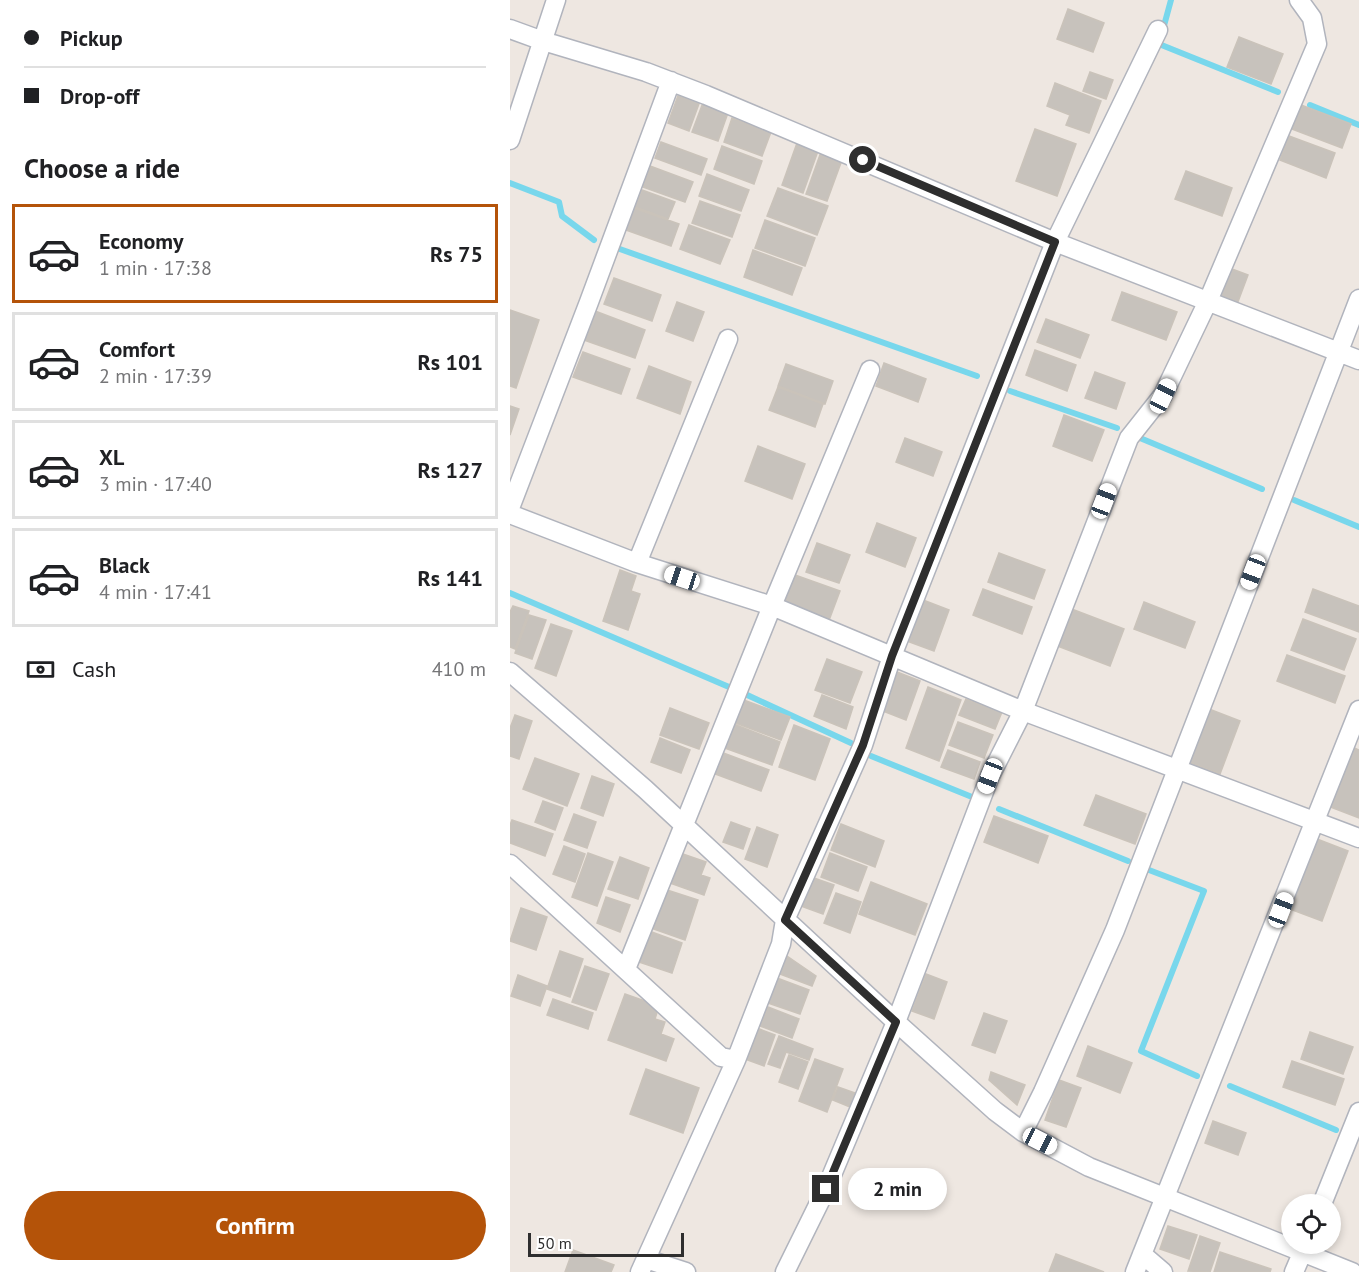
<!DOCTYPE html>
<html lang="en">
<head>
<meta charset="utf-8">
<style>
  body { margin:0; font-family:"PT Sans",sans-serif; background:#f2f2f2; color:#202124; height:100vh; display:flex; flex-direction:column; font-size:22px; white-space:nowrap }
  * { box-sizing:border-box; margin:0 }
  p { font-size:20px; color:#757577 }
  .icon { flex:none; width:33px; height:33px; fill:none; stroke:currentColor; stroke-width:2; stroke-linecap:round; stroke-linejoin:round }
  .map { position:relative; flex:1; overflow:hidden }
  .drawer { display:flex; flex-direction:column; background:#fff; width:510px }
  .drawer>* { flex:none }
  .guide { display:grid; align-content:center; height:132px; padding:0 24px; background:#fff }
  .tools { position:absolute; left:771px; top:1194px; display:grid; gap:12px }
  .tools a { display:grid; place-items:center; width:60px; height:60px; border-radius:50%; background:#fff; box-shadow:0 3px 9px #0003; font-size:30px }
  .scale { position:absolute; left:18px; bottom:15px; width:156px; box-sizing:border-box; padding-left:6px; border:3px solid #2e2e2e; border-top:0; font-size:16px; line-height:21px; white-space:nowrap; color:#2e2e2e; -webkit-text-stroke:4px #fff; paint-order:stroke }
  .end { position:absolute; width:27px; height:27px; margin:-14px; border:8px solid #2e2e2e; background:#fff; box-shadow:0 0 0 3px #fff }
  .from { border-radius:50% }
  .bubble { position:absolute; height:42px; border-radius:21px; background:#fff; box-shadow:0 3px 9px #0003; font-size:20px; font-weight:600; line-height:42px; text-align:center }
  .car { position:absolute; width:18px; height:36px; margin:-18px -9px; border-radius:8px; box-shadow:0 0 4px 2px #0007; background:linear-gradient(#fff 24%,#345 0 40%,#fff 0 76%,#345 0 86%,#fff 0) }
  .guide b { display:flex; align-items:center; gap:21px; height:57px; font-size:22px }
  .guide b+b { border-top:2px solid #e0e0e0 }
  .guide i { width:15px; height:15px; background:#202124 }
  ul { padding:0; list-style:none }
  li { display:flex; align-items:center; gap:18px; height:99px; margin:0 12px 9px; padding:0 12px; border:3px solid #e0e0e0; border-radius:0px }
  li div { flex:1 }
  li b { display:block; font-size:22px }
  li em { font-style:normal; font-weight:600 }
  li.selected { border-color:#b45309 }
  li>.icon { width:54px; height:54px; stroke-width:1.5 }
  h2 { padding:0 24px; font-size:27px; line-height:72px }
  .pay { display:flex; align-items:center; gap:15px; height:66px; padding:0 24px; font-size:22px }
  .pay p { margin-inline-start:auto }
  .button { display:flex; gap:12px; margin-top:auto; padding:12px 24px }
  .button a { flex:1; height:69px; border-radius:36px; background:#b45309; color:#fff; font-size:24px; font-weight:600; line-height:69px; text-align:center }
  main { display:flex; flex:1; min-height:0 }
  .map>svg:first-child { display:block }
</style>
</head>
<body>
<main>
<section class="drawer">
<div class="guide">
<b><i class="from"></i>Pickup</b>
<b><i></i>Drop-off</b>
</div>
<h2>Choose a ride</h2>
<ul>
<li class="selected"><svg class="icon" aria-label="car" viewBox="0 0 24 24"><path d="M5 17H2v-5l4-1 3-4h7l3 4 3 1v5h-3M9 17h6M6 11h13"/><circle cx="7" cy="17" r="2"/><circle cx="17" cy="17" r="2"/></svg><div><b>Economy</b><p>1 min · 17:38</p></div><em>Rs 75</em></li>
<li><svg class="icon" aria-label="car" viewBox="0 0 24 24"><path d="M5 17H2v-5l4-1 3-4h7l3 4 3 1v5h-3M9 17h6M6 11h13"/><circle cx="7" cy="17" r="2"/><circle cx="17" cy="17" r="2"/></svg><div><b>Comfort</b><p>2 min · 17:39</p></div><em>Rs 101</em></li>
<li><svg class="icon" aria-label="car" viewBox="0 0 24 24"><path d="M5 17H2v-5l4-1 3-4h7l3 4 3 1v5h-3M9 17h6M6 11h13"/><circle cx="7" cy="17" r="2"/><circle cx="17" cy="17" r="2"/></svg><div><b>XL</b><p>3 min · 17:40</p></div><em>Rs 127</em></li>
<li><svg class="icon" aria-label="car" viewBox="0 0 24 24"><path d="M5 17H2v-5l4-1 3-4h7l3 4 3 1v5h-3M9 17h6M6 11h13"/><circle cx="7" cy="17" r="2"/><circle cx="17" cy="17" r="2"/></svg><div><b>Black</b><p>4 min · 17:41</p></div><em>Rs 141</em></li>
</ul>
<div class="pay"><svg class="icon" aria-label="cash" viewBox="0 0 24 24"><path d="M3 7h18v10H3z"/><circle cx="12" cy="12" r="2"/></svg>Cash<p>410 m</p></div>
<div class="button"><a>Confirm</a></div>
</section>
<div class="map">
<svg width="849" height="1272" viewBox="0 0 849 1272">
  <rect width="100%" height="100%" fill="#eee7e1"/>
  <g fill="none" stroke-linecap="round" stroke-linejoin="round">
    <path stroke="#78d7ec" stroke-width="6" d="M661,0L649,44L768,92
      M800,105L849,125
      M0,183L49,202L52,216L84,240
      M107,248L467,376
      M500,391L607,428
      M630,438L752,489
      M784,500L849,527
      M0,593L219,687
      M235,694L341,743
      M361,756L462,797
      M489,809L618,861
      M639,870L694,891L631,1051L687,1076
      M720,1086L826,1130"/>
  </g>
  <path fill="#c7c2bc" stroke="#cac3ba" stroke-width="1.5" d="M558,9L594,23L583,52L547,39Z
    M729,37L773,54L761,84L717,67Z
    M580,72L603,80L596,99L573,91Z
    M545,83L591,101L579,133L556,125L560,115L537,106Z
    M169,93L190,101L179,131L158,123Z
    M194,100L219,110L208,141L182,132Z
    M791,105L841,124L832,148L782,129Z
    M222,118L261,132L252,156L214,142Z
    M525,129L566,144L547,196L506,181Z
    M779,136L825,153L816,178L770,160Z
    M151,142L197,159L191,175L145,158Z
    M287,143L308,151L293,193L272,185Z
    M212,146L252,161L244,184L204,169Z
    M311,152L332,160L317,201L296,194Z
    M140,166L183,182L175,202L133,187Z
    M676,171L722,188L712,216L665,199Z
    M197,174L239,190L231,211L189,196Z
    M268,188L318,206L307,235L257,216Z
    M132,190L165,202L158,219L125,207Z
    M190,201L230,215L222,237L182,223Z
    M124,208L169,224L161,246L116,230Z
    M255,220L305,238L295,266L245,248Z
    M179,225L220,240L210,264L170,249Z
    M243,250L292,268L282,295L234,277Z
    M714,266L738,275L726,307L702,298Z
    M104,278L151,295L142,321L94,304Z
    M612,292L667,312L656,340L602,320Z
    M167,302L194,312L183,341L156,331Z
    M0,310L29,320L6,388L0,386Z
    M85,311L135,330L125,358L74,340Z
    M536,319L579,335L570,358L527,342Z
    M525,350L566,365L557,391L516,375Z
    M73,352L120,369L111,394L63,377Z
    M374,363L416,379L408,402L366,386Z
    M276,364L323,381L315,404L268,386Z
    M139,366L181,382L170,414L127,398Z
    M585,372L615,383L606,409L575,398Z
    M268,387L313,404L305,427L259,410Z
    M0,406L9,409L0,435Z
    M554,415L594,430L582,461L543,446Z
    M395,438L432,452L423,476L386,462Z
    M248,446L295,464L282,499L235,481Z
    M367,523L406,538L395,567L356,552Z
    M307,543L340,555L329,583L296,572Z
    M489,553L535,570L524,599L478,582Z
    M110,570L126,576L121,591L130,594L118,630L93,621Z
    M285,575L330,591L318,623L273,606Z
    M473,589L522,607L512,634L463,615Z
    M803,589L849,606V632L795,612Z
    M413,600L439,610L424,651L397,641Z
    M634,602L685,622L675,648L624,629Z
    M3,606L19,611L5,649L0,647V612Z
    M559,608L614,629L600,666L545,645Z
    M19,615L36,620L22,659L5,653Z
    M793,619L846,639L834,670L781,650Z
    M41,624L62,631L46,676L25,668Z
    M777,655L835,676L825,703L767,681Z
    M317,659L352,672L340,703L305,690Z
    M387,672L410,681L396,720L373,711Z
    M418,687L451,700L429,761L396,748Z
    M312,695L343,707L336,729L304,716Z
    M231,699L280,717L271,740L223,722Z
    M456,699L492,712L485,729L449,715Z
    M160,708L199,723L189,749L150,735Z
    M699,709L730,721L710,774L678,762Z
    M5,715L22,721L9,759L0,756V728Z
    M448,722L483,735L474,758L439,745Z
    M221,723L270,742L262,765L212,747Z
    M284,725L320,739L305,780L269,767Z
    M150,738L180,750L171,773L141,762Z
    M840,746L849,750V818L818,806Z
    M438,750L470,762L464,779L431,767Z
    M208,751L259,770L251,791L200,772Z
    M25,758L69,774L57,806L13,789Z
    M82,776L104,784L93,816L71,808Z
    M586,795L636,814L625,844L574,825Z
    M33,801L53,808L45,830L25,822Z
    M64,814L86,822L77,848L54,840Z
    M484,816L538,836L528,863L474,842Z
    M2,820L43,834L35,856L0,843V825Z
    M221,822L240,829L233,849L213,842Z
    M331,824L374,841L365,867L321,850Z
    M247,827L268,835L257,867L235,859Z
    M807,839L838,851L812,921L780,909Z
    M54,846L75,854L65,882L43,874Z
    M78,853L103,862L87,906L62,897Z
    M170,853L196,862L191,875L200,878L194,895L160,883Z
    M320,853L357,867L348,891L311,877Z
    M110,857L139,868L128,899L98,889Z
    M301,877L324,885L313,914L291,906Z
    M361,882L417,904L405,935L349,914Z
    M154,889L188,900L175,940L141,928Z
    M326,893L351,902L340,933L314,923Z
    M96,897L120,905L110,932L87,923Z
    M11,908L37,917L26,950L0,941Z
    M139,931L172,943L162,973L129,962Z
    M50,951L73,959L60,997L37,989Z
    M277,956L306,976L302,986L270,974Z
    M75,966L99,974L86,1010L62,1002Z
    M416,974L437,982L424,1019L402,1011Z
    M8,975L37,986L30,1006L1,996Z
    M267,978L299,990L290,1014L258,1003Z
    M115,994L149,1006L145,1019L155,1022L151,1034L164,1039L156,1061L98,1040Z
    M43,999L83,1013L78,1029L37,1015Z
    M258,1007L289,1019L282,1038L250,1026Z
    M474,1013L497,1021L485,1053L462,1045Z
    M247,1028L265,1035L254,1066L235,1059Z
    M800,1032L843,1047L833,1074L791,1059Z
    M269,1036L303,1049L299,1060L276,1052L270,1068L258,1064Z
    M578,1046L622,1063L610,1093L567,1076Z
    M279,1055L298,1062L288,1089L269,1082Z
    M305,1059L333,1069L317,1112L289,1101Z
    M782,1061L834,1079L825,1105L773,1087Z
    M136,1069L189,1088L173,1133L120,1114Z
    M481,1072L515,1085L507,1105L479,1080Z
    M549,1080L571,1088L556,1127L535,1120Z
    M328,1087L345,1093L340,1107L323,1100Z
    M703,1121L736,1133L728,1155L695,1143Z
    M658,1226L687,1235L679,1259L650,1249Z
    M690,1236L710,1243L700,1272L678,1271Z
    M63,1250L104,1265L101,1272H55Z
    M710,1252L761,1269L760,1272H704Z
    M546,1254L594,1272H539Z"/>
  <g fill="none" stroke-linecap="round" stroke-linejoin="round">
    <defs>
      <path id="minor" d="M0,29L33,41L136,72L196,95L545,242L849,360
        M0,140L46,0
        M0,508L79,302L161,81
        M0,514L127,563L262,606L513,711L849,838
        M127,563L218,339
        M0,672L135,789L386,1022L485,1111L513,1132L579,1167L842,1272
        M0,864L211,1057L226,1060L271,944L275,920L353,745L382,656L545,242L648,30
        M116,969L262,606L360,370
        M513,1132L533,1092L605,930L849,299
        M812,1204L849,1112
        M632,1254L653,1272
        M136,1259L176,1272
        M130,1272L226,1060
        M275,1272L316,1189L386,1022L480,776L513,711L619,438L653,395L698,301L807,44L802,18L789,0
        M625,1272L849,710
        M784,1272L796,1244"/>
    </defs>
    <use href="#minor" stroke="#b1b4bd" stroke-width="21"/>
    <use href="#minor" stroke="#fff" stroke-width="18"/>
  </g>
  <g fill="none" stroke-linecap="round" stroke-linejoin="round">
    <path stroke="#2e2e2e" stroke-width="8" d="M316,1189L386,1022L275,920L353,745L382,656L545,242L353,160"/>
  </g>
</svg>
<div class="tools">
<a><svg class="icon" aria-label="locate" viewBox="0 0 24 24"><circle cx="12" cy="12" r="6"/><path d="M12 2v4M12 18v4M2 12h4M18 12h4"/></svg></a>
</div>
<div class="scale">50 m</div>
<i class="end from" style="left:353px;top:160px"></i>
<i class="end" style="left:316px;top:1189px"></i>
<div class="bubble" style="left:338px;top:1168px;width:99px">2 min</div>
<i class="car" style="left:653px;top:396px;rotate:26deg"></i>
<i class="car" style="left:594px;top:501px;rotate:21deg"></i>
<i class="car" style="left:743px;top:572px;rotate:201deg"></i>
<i class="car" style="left:172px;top:578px;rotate:288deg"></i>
<i class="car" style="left:480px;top:776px;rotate:201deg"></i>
<i class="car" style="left:771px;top:910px;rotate:21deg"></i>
<i class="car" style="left:530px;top:1141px;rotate:117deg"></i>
</div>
</main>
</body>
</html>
